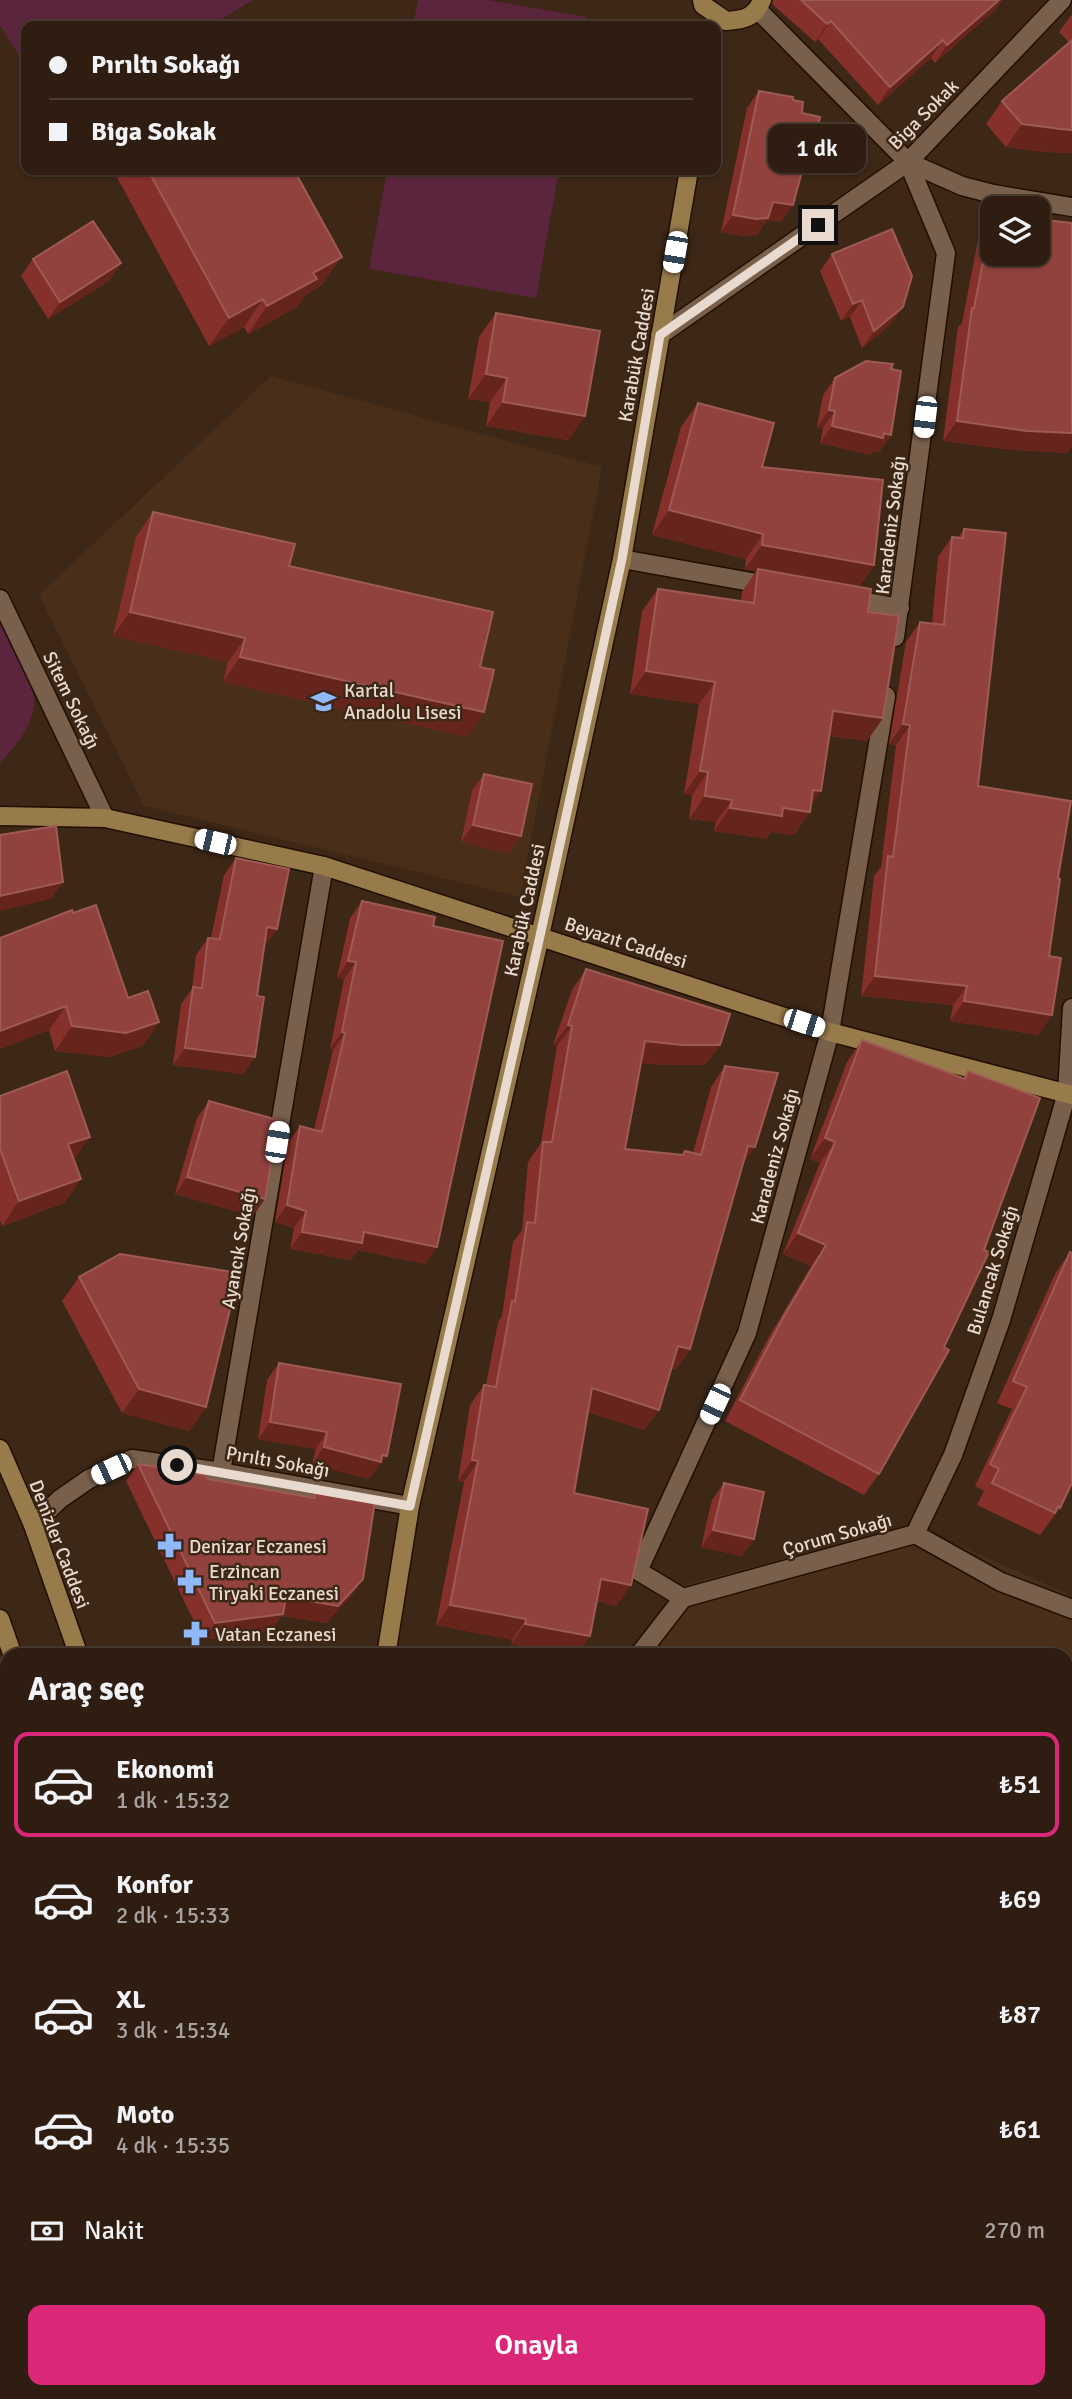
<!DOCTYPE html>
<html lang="tr">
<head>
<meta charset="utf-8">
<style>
  body { margin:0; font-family:Signika,sans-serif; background:#3a2a1e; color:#f1f3f6; height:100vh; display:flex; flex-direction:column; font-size:26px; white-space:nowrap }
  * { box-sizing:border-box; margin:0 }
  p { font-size:23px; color:#a7a29f }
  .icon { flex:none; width:38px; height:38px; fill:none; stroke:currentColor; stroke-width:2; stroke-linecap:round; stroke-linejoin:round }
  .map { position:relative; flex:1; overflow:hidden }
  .drawer { position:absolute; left:0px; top:1648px; width:1073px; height:751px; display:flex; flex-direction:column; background:#2e1d10; border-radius:21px 21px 0 0; box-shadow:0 2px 5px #0004,0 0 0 2px #493b30 }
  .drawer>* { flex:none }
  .top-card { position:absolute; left:21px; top:21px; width:700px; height:154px; border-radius:14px; box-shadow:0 2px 5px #0004,0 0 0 2px #493b30; display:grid; align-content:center; height:154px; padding:0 28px; background:#2e1d10 }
  .buttons { position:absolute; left:980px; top:196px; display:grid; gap:14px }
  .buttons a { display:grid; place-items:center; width:70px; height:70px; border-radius:14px; background:#2e1d10; box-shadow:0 2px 5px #0004,0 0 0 2px #493b30; font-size:35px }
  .end { position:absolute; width:32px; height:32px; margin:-16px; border:9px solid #e8dacf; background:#111; box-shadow:0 0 0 4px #111 }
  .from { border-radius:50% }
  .bubble { position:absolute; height:49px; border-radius:14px; background:#2e1d10; box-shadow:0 2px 5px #0004,0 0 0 2px #493b30; font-size:23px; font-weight:600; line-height:49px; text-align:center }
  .car { position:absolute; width:21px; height:42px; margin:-21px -10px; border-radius:9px; box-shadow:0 0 5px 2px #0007; background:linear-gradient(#fff 24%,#345 0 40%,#fff 0 76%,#345 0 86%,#fff 0) }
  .top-card b { display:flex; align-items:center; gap:24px; height:66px; font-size:26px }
  .top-card b+b { border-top:2px solid #493b30 }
  .top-card i { width:18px; height:18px; background:#f1f3f6 }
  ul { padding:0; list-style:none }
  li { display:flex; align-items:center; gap:21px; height:105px; margin:0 14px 10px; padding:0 14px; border:4px solid transparent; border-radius:14px }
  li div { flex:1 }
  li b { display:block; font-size:26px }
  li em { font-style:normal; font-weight:600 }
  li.on { border-color:#db2777 }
  li>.icon { width:63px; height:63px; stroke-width:1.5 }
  h2 { padding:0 28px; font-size:32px; line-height:84px }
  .pay { display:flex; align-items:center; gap:18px; height:77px; padding:0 28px; font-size:26px }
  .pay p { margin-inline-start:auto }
  .primary-button { display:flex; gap:14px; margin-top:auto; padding:14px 28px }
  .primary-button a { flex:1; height:80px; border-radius:14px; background:#db2777; color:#fff; font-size:28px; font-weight:600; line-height:80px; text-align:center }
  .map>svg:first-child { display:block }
</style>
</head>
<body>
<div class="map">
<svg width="1072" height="2399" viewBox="0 0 1072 2399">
  <rect width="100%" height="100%" fill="#3d2716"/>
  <path fill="#492e19" d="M271,376L602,467L520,897L144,806L39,595Z
    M912,1524L1070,1595L1072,1600V2399H759L756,2392H1066V1656H630L684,1585Z
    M0,1736L7,1761V2392H185L0,2399Z"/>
  <path fill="#5b263d" d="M0,0H253L210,26H26V67L0,25Z
    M418,0H488L587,17L585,26H413Z
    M387,170H559L536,298L369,269Z
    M0,624C33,686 56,704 0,763Z"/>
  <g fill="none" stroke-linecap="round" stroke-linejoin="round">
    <defs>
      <path id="street" d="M758,10L908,162L962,186L993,194L1072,207
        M660,335L908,162L1062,0
        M622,559L773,586
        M845,598L900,608
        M0,599L105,818
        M895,637L946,253L908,162
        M221,1472L324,866
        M33,1525L60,1499L89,1479L132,1459L221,1472L410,1506
        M915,1534L953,1455L1001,1320L1067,1093L1072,1008
        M683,1598L915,1534L1001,1582L1072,1609
        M638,1656L683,1598L638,1571L747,1333L830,1032L886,696
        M0,2203L7,2201
        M0,2239L7,2238"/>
      <path id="secondary" d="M702,0L703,5L726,21C743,20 755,18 762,0
        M0,816L105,818L324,866L830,1032L1072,1095
        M0,1449L33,1525L79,1656
        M0,1619L13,1656
        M386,1656L410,1506L540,936L622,559L689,170"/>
      <path id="primary" d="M236,2392L238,2399
        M306,2392L309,2399"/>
      <path id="highway" d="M291,2392L293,2399"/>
    </defs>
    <use href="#street" stroke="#230f01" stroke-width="21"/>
    <use href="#secondary" stroke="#230f01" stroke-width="21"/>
    <use href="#primary" stroke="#230f01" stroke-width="21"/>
    <use href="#highway" stroke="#230f01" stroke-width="24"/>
    <use href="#street" stroke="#79604d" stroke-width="18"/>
    <use href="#secondary" stroke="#987b4b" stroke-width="18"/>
    <use href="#primary" stroke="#b79549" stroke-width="18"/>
    <use href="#highway" stroke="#e0b947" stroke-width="21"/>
  </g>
  <path fill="#86302c" d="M773,0H1002L996,9L935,63L931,58L878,105L818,39L815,42L772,4Z
    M1072,14V153L1045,152L1006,147L986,124L1002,101L1069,42L1059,32Z
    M759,91L793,100L802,113L801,172L793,205L781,222L767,220L757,235L744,236L721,232L747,108Z
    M113,170H294L322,285L307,294L297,307L248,334L244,327L209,346Z
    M992,212V254L1071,448L1067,453L1014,450L943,441L958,327L962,323L980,229Z
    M832,254L891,324L862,348L850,317L841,321L820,271Z
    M33,259L121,263L109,281L48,319L21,276Z
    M496,313L585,416L568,440L486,426L490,402L468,399L479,337Z
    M891,369V435L879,452L874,451L871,455L820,443L823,428L817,427L823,395L835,378Z
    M698,403L762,467L874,565L859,587L868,612L883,718L867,741L830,736L810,812L794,835L771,832L766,839L714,831L716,822L689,819L692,795L684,794L699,704L630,694L642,611L658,589L741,601L742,592L756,571L745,569L746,559L652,535L681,427Z
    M153,512L289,566L467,737L223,682L228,662L113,636L136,537Z
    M964,529L978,786L1058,878L1049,956L1052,1015L1038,1035L950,1021L953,1005L861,996L874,876L881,867L896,745L889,744L906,642L920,622L932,624L938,557L952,537L958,538Z
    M484,774L509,853L461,842L472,791Z
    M236,858L277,929L264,946L257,996L255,1057L243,1074L173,1065L181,1004L192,989L196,955L208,938H211L224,875Z
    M362,901L433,926L425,1264L358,1250L351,1260L290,1249L294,1228L275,1222L288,1143L300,1126L314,1130L333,1050L330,1049L344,979L337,978L350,918Z
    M73,913L128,998L159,1022L142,1046L109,1057L55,1051L49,1030L0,1049V938Z
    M586,969L720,1045L705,1065H668L641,1063L625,1149L682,1155L685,1151L693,1153L711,1087L725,1066L743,1166L690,1349L676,1369L671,1368L659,1410L644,1430L588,1412L574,1493L617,1606L596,1601L590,1636L576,1656H572L511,1644L512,1640L436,1625L464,1482L458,1481L470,1405L484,1385H486L498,1322L502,1316L513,1242L522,1230L528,1162L541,1143L557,1046L553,1045L572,990Z
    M862,1040L964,1078L968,1071L879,1474L864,1495L725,1421L769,1337L811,1266L783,1254L820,1163L810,1159L847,1062Z
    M0,1096L74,1160L81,1179L64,1203L2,1226L0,1220Z
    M209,1101L265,1199L253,1216L175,1194L197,1118Z
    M1070,1252L1060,1508L1040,1535L977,1505L984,1491L975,1486L1012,1409L997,1403L1055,1274Z
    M79,1277L206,1407L189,1431L122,1413L62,1301Z
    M279,1363L375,1473L374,1472L369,1479L312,1464L316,1449L258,1439L267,1380Z
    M138,1464L208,1479L312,1497L315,1492L363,1579L351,1596L326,1623L281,1616L271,1631L203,1640L126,1481Z
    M724,1483L754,1539L742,1556L701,1547L712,1500Z
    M442,2392H710L713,2399H446Z
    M783,2392H977L974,2397L970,2399H786Z"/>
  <path fill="#65251c" d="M999,0H1002L996,9L935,63L947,45Z
    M831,21L818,39L815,42L827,24Z
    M943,40L931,58L878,105L890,87Z
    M1022,124L1072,130V153L1045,152L1006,147Z
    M805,160L810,161L798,178Z
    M773,202L793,205L781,222L767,220L757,235L744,236L721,232L733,215Z
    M342,257L322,285L307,294L297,307L248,334L267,306L313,273Z
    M121,263L109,281L48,319L60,302Z
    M263,299L244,327L209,346L229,318Z
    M862,300L850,317L841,321L853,304Z
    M903,307L891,324L862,348L874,331Z
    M486,374L507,378L490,402L468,399Z
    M503,402L585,416L568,440L486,426Z
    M829,410L835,411L823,428L817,427Z
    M957,421L1072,433V448H1071L1067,453L1014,450L943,441Z
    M832,426L884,433L891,435L879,452L874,451L871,455L820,443Z
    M669,510L763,534L746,559L652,535Z
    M762,545L874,565L857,589L758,569L757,571L745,569Z
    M130,612L245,638L228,662L113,636Z
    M240,657L484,712L467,737L223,682Z
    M646,671L715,682L699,704L630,694Z
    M833,711L883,718L867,741L817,734Z
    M903,724L910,725L896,745L889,744Z
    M700,771L708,772L692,795L684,794Z
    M813,790L821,791L806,812H810L794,835L771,832L766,839L714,831L730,808H783Z
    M705,796L732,800L716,822L689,819Z
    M473,825L521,836L509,853L461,842Z
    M63,882L51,899L0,911V896Z
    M267,927L277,929L265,946L255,944Z
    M348,961L356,962L344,979L337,978Z
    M875,976L967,986L953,1005L861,996Z
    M964,1001L1052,1015L1038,1035L950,1021Z
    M66,1006L49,1030L0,1049V1031Z
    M159,1022L142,1046L109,1057L55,1051L72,1026Z
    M568,1025L572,1026L557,1046L553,1045Z
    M342,1032L345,1033L333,1050L330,1049Z
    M645,1041L720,1045L705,1065H668L630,1062Z
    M185,1048L255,1057L243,1074L173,1065Z
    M90,1137L73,1161L68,1144Z
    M825,1138L835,1142L820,1163L810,1159Z
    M748,1146L755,1147L741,1168Z
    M187,1177L265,1199L253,1216L175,1194Z
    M81,1179L64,1203L2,1226L19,1201Z
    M287,1205L306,1211L294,1228L275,1222Z
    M302,1232H364L437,1247L425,1264L358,1250L351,1260L290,1249Z
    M798,1233L826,1245L811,1266L783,1254Z
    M678,1346L690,1349L676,1369L664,1366Z
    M592,1388L659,1410L644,1430L577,1409Z
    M139,1389L206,1407L189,1431L122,1413Z
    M270,1422L327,1432L316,1449L258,1439Z
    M324,1447L382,1455L387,1456L369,1479L312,1464Z
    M472,1460L478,1461L464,1482L458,1481Z
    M713,1530L754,1539L742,1556L701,1547Z
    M363,1579L351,1596L326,1623L281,1616L271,1631L203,1640L215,1623L286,1597Z
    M601,1579L631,1585L617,1606L586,1599Z
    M450,1605L526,1619L512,1640L436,1625Z
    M525,1624L590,1636L576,1656L511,1644Z
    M1072,2336V2352L1066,2354V2338Z
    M950,2392H977L974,2397L970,2399H935Z"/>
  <path fill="#91423e" stroke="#9e5a54" stroke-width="2" d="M801,0H999L947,45L943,40L890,87L831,21L827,24Z
    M1072,40V130L1061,129L1022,124L1002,101Z
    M759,91L793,97V100L803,102L802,113L820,117L810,161L805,160L793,205L773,202L768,218L756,219L733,215Z
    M148,170H294L342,257L313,273L317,279L267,306L263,299L229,318Z
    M992,216V254H1038V219L1072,223V433L1027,431L957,421L972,308H974Z
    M93,221L121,263L60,302L33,259Z
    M892,229L912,276L903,307L874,331L862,300L853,304L832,254Z
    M496,313L600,331L585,416L503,402L507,378L486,374Z
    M866,361L893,364L891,369L901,371L891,435L884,433L883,438L832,426L835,411L829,410L835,378Z
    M698,403L774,423L762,467L883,480L874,565L762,545L763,534L669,510Z
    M153,512L295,544L289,566L493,612L480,667L494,670L484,712L240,657L245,638L130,612Z
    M964,529L1006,533L978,786L1071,801L1058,878L1060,879L1049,956L1061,958L1052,1015L964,1001L967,986L875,976L888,856L893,857L910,725L903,724L920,622L944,625L952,537L963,538Z
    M758,569L871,589L868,612L899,616L883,718L833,711L821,791L813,790L810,812L783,808L782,816L730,808L732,800L705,796L708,772L700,771L715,682L646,671L658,589L754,603Z
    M484,774L532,784L521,836L473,825Z
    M56,826L63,882L0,896V835Z
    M236,858L289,869L277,929L267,927L257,996L264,997L255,1057L185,1048L193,987L202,988L208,938L220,939Z
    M362,901L435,917L433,926L503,941L437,1247L364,1232L362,1243L302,1232L306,1211L287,1205L300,1126L322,1132L345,1033L342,1032L356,962L348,961Z
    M96,905L128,998L148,991L159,1022L126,1033L72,1026L66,1006L0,1031V938L72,910L73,913Z
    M586,969L730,1014L720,1045H682L645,1041L625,1149L683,1155L685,1151L701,1155L725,1066L778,1073L755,1147L748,1146L690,1349L678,1346L659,1410L592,1388L574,1493L648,1509L631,1585L601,1579L590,1636L525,1624L526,1619L450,1605L478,1461L472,1460L484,1385L496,1387L512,1301L515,1302L527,1222L535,1223L543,1142H552L572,1026L568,1025Z
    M862,1040L965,1079L968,1071L1040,1098L984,1250L989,1252L944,1347L949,1350L879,1474L740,1400L784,1316L826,1245L798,1233L835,1142L825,1138Z
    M67,1071L90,1137L68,1144L81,1179L19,1201L0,1149V1096Z
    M209,1101L278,1120L265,1199L187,1177Z
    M1070,1252L1072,1253V1483L1060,1508L1058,1506L1055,1513L992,1483L999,1469L990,1464L1027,1387L1013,1381Z
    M120,1254L239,1273L206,1407L139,1389L79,1277Z
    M279,1363L401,1384L387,1456L382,1455L381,1462L324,1447L327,1432L270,1422Z
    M138,1464L205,1475L208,1479L314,1498L315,1492L375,1501L363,1579L338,1606L286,1597L283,1614L215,1623Z
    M724,1483L764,1492L754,1539L713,1530Z
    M7,2246V2392H188L190,2399H0V2249Z
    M1066,2246L1072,2260V2336L1066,2338Z
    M479,2392H710L713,2399H482Z
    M811,2392H950L935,2399H814Z"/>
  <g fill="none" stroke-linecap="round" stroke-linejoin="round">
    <path stroke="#e8dacf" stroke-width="9" d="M177,1465L410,1506L540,936L622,559L660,335L818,225"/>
  </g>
  <defs>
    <symbol id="school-bare" viewBox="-9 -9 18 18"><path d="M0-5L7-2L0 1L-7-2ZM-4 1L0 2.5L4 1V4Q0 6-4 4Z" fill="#8fb8fd" stroke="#3d2716" stroke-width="2.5" paint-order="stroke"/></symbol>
    <symbol id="pharmacy-bare" viewBox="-9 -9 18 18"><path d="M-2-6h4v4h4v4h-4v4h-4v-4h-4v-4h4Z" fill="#8fb8fd" stroke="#3d2716" stroke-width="2.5" paint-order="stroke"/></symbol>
  </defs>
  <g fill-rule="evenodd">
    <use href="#school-bare" x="306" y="684" width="35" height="35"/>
    <use href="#pharmacy-bare" x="152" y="1528" width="35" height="35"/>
    <use href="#pharmacy-bare" x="172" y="1564" width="35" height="35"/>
    <use href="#pharmacy-bare" x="178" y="1616" width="35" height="35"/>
  </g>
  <g text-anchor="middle" stroke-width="5" stroke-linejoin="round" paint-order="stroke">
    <g font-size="19" fill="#e8dacf" stroke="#3d2716">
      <text transform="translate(923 114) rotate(-45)" y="7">Biga Sokak</text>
      <text transform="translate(636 355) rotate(-80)" y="7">Karabük Caddesi</text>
      <text transform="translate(890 525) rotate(-83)" y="7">Karadeniz Sokağı</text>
      <text transform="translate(72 700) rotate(64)" y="7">Sitem Sokağı</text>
      <text transform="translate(524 910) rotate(-78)" y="7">Karabük Caddesi</text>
      <text transform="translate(626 942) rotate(18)" y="7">Beyazıt Caddesi</text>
      <text transform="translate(774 1156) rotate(-75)" y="7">Karadeniz Sokağı</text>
      <text transform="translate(238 1248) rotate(-80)" y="7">Ayancık Sokağı</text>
      <text transform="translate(992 1270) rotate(-73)" y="7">Bulancak Sokağı</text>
      <text transform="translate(278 1461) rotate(10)" y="7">Pırıltı Sokağı</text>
      <text transform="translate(837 1534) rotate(-16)" y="7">Çorum Sokağı</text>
      <text transform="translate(60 1544) rotate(69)" y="7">Denizler Caddesi</text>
    </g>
    <g font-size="19" fill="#e8dacf" stroke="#3d2716" text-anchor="start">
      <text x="344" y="697">Kartal<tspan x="344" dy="22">Anadolu Lisesi</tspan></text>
      <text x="189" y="1553">Denizar Eczanesi</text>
      <text x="209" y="1578">Erzincan<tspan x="209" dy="22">Tiryaki Eczanesi</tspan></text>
      <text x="215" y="1641">Vatan Eczanesi</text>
    </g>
  </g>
</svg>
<div class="buttons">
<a><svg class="icon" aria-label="layers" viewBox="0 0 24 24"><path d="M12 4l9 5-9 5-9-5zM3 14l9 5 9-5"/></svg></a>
</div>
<i class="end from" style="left:177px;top:1465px"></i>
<i class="end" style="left:818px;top:225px"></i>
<div class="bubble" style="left:768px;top:124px;width:98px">1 dk</div>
<i class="car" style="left:675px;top:252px;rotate:190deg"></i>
<i class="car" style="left:925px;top:417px;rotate:187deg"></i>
<i class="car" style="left:215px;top:842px;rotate:283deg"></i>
<i class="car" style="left:804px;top:1023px;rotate:108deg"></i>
<i class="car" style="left:277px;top:1142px;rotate:9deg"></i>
<i class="car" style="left:715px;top:1404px;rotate:205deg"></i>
<i class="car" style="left:111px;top:1469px;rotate:245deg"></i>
<div class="top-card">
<b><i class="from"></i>Pırıltı Sokağı</b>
<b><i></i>Biga Sokak</b>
</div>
<section class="drawer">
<h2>Araç seç</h2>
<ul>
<li class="on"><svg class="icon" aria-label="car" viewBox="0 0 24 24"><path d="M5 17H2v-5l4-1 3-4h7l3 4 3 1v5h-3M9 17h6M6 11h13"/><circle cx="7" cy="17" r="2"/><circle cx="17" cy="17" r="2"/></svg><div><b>Ekonomi</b><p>1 dk · 15:32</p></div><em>₺51</em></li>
<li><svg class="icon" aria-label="car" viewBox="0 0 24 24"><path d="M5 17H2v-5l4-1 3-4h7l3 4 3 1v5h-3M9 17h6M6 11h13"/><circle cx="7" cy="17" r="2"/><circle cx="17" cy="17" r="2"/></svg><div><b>Konfor</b><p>2 dk · 15:33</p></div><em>₺69</em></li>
<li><svg class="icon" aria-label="car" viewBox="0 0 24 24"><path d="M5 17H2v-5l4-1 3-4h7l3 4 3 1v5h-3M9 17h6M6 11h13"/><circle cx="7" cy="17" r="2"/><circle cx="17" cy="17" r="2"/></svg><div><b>XL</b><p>3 dk · 15:34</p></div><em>₺87</em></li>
<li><svg class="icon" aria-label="car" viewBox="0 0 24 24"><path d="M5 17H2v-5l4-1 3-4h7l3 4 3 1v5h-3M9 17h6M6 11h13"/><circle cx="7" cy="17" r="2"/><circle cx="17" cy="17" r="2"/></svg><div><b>Moto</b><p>4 dk · 15:35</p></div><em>₺61</em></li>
</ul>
<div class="pay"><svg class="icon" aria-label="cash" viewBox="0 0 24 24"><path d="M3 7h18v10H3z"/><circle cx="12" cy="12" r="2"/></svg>Nakit<p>270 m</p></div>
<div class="primary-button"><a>Onayla</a></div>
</section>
</div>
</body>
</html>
